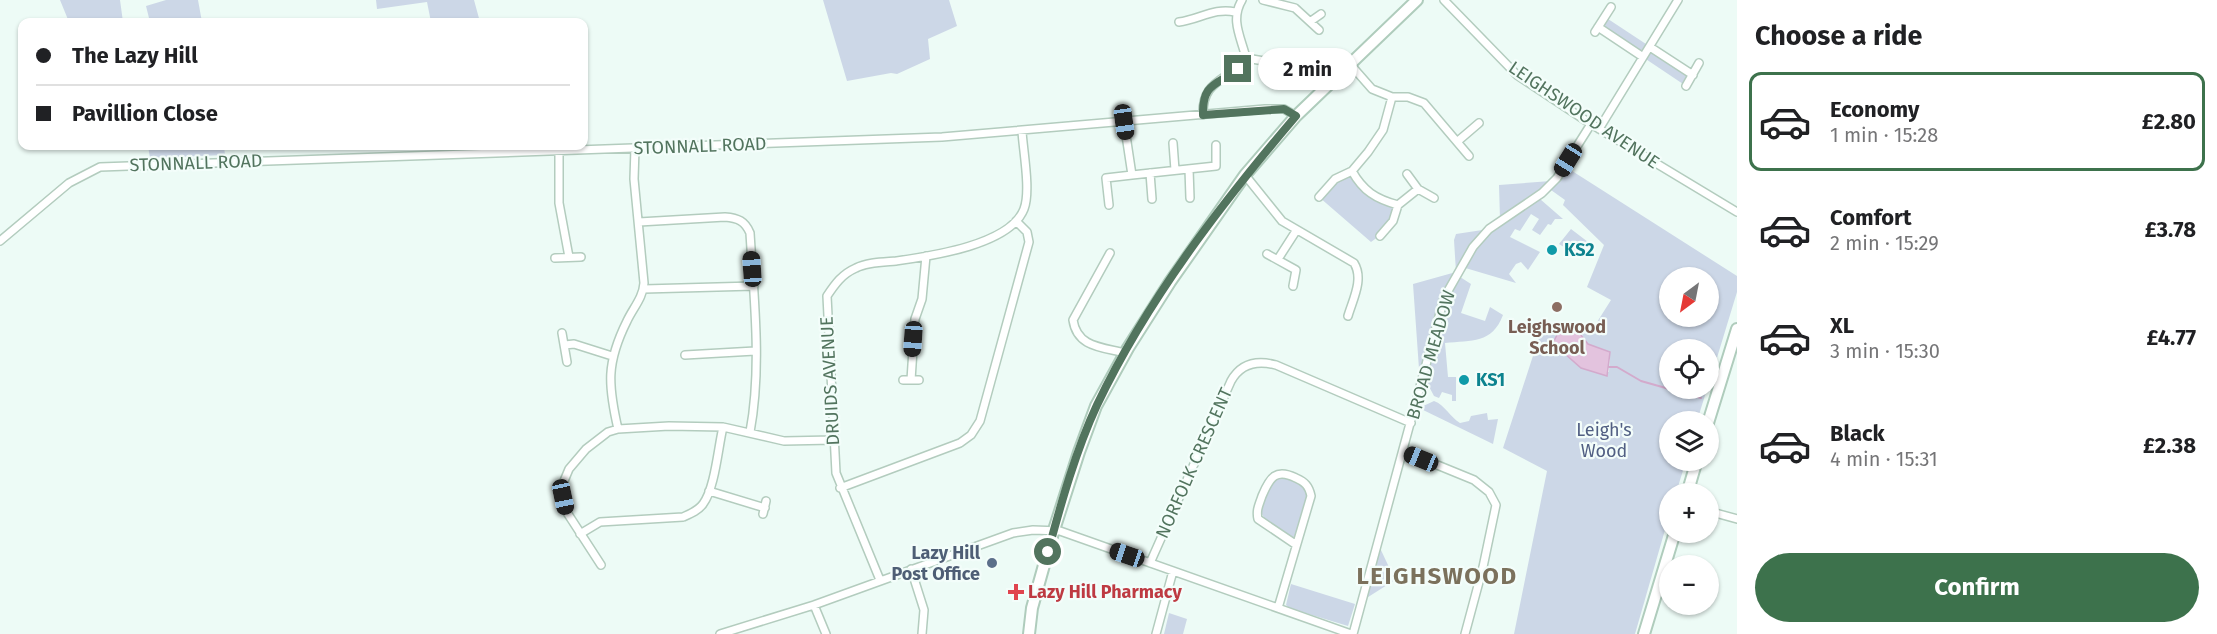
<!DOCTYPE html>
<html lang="en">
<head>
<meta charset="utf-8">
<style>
  body { margin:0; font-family:"Fira Sans",sans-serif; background:#f6f6f6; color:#202124; height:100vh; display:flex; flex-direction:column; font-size:22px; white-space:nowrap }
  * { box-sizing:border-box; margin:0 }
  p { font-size:20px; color:#757577 }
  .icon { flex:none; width:33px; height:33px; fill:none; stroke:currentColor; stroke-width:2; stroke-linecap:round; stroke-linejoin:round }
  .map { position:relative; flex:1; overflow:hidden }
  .panel { display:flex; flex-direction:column; background:#fff; width:480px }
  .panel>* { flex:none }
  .guide { position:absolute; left:18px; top:18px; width:570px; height:132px; border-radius:12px; box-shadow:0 2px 4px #0004; display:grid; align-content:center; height:132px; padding:0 18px; background:#fff }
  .needle { width:39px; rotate:212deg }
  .buttons { position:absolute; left:1659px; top:267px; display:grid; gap:12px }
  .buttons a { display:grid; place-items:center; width:60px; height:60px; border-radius:50%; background:#fff; box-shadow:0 2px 4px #0004; font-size:30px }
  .end { position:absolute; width:27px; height:27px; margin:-14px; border:8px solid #52745e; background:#fff; box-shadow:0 0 0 3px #fff }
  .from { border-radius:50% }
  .bubble { position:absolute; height:42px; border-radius:21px; background:#fff; box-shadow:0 2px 4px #0004; font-size:20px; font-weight:700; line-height:42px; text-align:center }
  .car { position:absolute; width:18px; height:36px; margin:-18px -9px; border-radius:8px; box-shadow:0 0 4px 2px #0007; background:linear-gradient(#222 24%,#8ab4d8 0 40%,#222 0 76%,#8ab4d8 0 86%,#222 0) }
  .guide b { display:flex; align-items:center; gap:21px; height:57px; font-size:22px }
  .guide b+b { border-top:2px solid #e0e0e0 }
  .guide i { width:15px; height:15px; background:#202124 }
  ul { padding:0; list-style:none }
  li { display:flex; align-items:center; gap:18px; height:99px; margin:0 12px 9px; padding:0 6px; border:3px solid transparent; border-radius:12px }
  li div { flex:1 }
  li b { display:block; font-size:22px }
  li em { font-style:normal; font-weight:700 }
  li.selected { border-color:#3d724c }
  li>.icon { width:54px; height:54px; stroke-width:1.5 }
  h2 { padding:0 18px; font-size:27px; line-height:72px }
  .action { display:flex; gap:12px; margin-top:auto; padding:12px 18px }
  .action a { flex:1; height:69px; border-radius:36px; background:#3d724c; color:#fff; font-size:24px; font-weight:700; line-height:69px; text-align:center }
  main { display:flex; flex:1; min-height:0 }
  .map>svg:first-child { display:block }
</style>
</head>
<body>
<main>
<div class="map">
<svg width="1737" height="634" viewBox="0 0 1737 634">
  <rect width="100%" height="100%" fill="#edfbf6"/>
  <path fill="#ccd7e7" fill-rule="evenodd" d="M60,0H120L123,22H69Z
    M166,0H198L202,22H150L146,6Z
    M376,0H474L480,22H431L427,2L377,9Z
    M823,0H949L957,26L928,39L930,59L897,74L891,73L847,81Z
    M1605,17L1693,75L1686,86L1598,27Z
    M148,146H224L225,155L150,158Z
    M1569,169L1737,276V292L1709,384L1708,350H1670V388L1707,389L1697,421L1670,422V460L1686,461L1676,493L1670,494L1669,516L1635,634H1514L1547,471L1503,448L1543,325L1579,323L1592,330L1611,300L1587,287L1604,245L1563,205L1565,200L1551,190ZM1670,278H1708V316H1670ZM1567,329L1582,335L1588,344L1610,352L1609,372L1581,368L1555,345Z
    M1352,171L1360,185L1398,205C1395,219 1383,234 1371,242L1319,197L1335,179Z
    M1551,181L1542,191L1500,219L1499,185Z
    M1540,199L1563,219H1555L1551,225L1548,224L1540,235L1532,230L1539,219L1531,214L1520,231L1515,229L1510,237L1540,252L1528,270L1521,262L1516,264L1509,274L1516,283L1462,267L1490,232Z
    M1489,229C1446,276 1437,324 1420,383L1413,284L1456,272L1454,240L1456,234Z
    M1571,229L1588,242L1583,251L1578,249L1575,254L1559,244Z
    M1457,275L1471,284L1461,313L1485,321L1490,307L1503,315C1492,344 1472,340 1445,343L1448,377H1456V401H1452V395L1442,392L1439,398L1434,396L1425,379L1447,298Z
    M1434,401C1445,405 1450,417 1460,423L1469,421L1471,416L1487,413L1488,420L1498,419L1493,444L1419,408Z
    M1285,475L1302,484L1308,496L1294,538L1266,521L1259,509L1271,481Z
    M1380,548L1395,580L1365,599Z
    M1291,584L1355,604L1348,626L1289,608L1286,605Z
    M1169,613L1187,619L1183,634H1164Z"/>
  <path fill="#e3c3de" stroke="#d3aacc" stroke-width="1.5" d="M1560,329L1577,330L1588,344L1610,352L1607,376L1581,368L1555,345L1553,343Z"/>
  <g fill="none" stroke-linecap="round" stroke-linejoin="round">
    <path stroke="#d3aacc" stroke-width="2" d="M1609,367H1617L1641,381L1701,398"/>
    <defs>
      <path id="street" d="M1263,0L1295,8L1319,30
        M1444,0L1517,75L1591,124L1737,212
        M1311,21L1321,14
        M1179,22C1198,20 1215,7 1235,12
        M1598,27L1643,57
        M1595,32L1611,7
        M1650,47L1693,75
        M1246,58L1264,61L1271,66
        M1350,64L1372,89L1392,97H1408L1424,103L1469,156
        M1686,86L1699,63
        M1203,115C1202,79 1227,82 1246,58C1241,37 1230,20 1242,0
        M1124,122L1132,175L1216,166V145
        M1599,129L1678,0
        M1458,141L1479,123
        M1173,143L1175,170
        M559,151V203L569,257
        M1189,169L1190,198
        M1352,171C1363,191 1376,199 1398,205L1418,189
        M1150,173L1152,199
        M1407,174L1418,189L1434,198
        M1245,175L1282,221L1354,263C1364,279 1353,299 1348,316
        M1319,197L1335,179L1352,171L1368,152L1383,130L1392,97
        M1109,205L1106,178L1132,175
        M639,222L725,217C738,218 745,221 750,233C754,298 762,368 750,432
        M1380,236L1393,221L1398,205
        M0,241L69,183L100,167L942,137L1265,109H1284L1296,116
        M1110,253L1073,320C1077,347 1101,347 1125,353
        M1267,254L1296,270L1293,286
        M555,258L581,257
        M1278,259L1296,231
        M644,289L754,286
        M562,333L567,362
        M565,345L574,344L612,356
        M685,355L755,351
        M903,380H919
        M911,380L915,319L922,299L926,256
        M618,429C608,385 606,363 627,321C633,308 643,298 644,283L634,179L635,148
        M1403,451L1474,480L1489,492L1496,505L1483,567L1465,634
        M840,488L960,443L971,435L980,421L1029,242L1027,232L1016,221
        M709,491L765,508
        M1708,511L1737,519
        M763,514L766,501
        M580,534L600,522L683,517C690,514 698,511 703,504C715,488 718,448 723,427
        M1150,563L1231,381C1241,363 1257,360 1276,365L1411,423
        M601,565L566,511L563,497L564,481L569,469L586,449L608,432L618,429L669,426L723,427L784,441L833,440
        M911,569L924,610L922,634
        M880,580L836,473L827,296C835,284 842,274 856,268C867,262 884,262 896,261C931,256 1010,245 1024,209C1031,191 1023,150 1022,131
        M814,605L826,634
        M1278,608L1311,496C1309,486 1305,482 1296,478C1276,468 1270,477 1262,496C1259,505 1256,510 1258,519L1295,544
        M720,634L814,605L1013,533L1033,530L1060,531L1351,634
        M1156,634L1173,571
        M1353,634L1444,298L1473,247L1489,229L1542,193L1557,178L1591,124"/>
      <path id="secondary" d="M1708,423L1737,329
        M1687,494L1697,460
        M1029,634L1032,608L1053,533L1079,452L1096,406L1128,348L1170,282L1245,175L1296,116L1417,0
        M1644,634L1675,532"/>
    </defs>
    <use href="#street" stroke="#b3ccbe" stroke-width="10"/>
    <use href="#secondary" stroke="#afccbc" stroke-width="14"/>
    <use href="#street" stroke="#fff" stroke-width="7"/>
    <use href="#secondary" stroke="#fff" stroke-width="10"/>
  </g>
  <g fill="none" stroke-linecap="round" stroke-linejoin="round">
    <path stroke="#52745e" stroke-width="8" d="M1048,552C1061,503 1076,450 1097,405C1147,300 1221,204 1296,116L1284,109L1203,115C1202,83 1217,85 1238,69"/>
  </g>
  <g fill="#0f9aa8" stroke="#f3fdfa" stroke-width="2">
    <circle cx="1552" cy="250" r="6"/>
    <circle cx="1464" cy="380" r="6"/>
  </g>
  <circle fill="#8d6e63" stroke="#f3fdfa" stroke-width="2" cx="1557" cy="307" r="6"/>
  <circle fill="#5c6f8a" stroke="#f3fdfa" stroke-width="2" cx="992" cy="563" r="6"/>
  <path fill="#e0444e" stroke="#f3fdfa" stroke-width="2" d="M1013 583h6v6h6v6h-6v6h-6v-6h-6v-6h6z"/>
  <g text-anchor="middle" stroke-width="4.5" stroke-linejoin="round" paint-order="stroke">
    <g font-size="18" fill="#52745e" stroke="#f3fdfa">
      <text transform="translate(1584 115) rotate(34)" y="6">LEIGHSWOOD AVENUE</text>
      <text transform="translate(700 146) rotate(-2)" y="6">STONNALL ROAD</text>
      <text transform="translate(196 163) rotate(-2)" y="6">STONNALL ROAD</text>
      <text transform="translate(1431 355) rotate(-74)" y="6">BROAD MEADOW</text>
      <text transform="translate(830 381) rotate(-93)" y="6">DRUIDS AVENUE</text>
      <text transform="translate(1194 463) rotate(-66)" y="6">NORFOLK CRESCENT</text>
    </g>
    <g font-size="18" font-weight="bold" fill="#0d838f" stroke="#f3fdfa" text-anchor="start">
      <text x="1564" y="256">KS2</text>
      <text x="1476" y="386">KS1</text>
    </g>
    <g font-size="18" font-weight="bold" fill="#785e54" stroke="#f3fdfa">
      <text x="1557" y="333">Leighswood<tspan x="1557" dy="21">School</tspan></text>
    </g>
    <g font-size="18" fill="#515f83" stroke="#f3fdfa">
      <text x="1604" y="436">Leigh's<tspan x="1604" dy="21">Wood</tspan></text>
    </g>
    <g font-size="18" font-weight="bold" fill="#4e5e75" stroke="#f3fdfa" text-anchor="end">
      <text x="980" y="559">Lazy Hill<tspan x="980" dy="21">Post Office</tspan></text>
    </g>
    <g font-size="18" font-weight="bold" fill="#be3a42" stroke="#f3fdfa" text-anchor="start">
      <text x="1028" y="598">Lazy Hill Pharmacy</text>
    </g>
    <g font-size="24" font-weight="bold" letter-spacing="1.5" fill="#7b715c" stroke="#f3fdfa">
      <text x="1437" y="584">LEIGHSWOOD</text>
    </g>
  </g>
</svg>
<div class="buttons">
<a><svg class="needle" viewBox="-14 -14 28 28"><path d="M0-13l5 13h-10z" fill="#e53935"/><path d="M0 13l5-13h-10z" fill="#757577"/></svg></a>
<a><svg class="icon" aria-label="locate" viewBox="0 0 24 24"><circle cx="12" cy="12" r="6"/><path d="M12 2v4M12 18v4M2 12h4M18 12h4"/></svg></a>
<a><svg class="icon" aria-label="layers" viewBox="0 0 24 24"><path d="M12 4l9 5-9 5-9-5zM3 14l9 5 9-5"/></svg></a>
<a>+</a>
<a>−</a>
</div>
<i class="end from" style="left:1048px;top:552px"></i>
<i class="end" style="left:1238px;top:69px"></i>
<div class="bubble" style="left:1258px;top:48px;width:99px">2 min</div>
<i class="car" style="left:1124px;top:122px;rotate:172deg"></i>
<i class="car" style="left:1568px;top:160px;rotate:212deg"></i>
<i class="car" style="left:752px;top:269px;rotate:356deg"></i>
<i class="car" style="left:913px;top:339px;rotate:184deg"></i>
<i class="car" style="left:1421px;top:459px;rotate:292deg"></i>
<i class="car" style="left:563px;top:497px;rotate:168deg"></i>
<i class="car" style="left:1127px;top:555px;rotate:289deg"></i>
<div class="guide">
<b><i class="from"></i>The Lazy Hill</b>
<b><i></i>Pavillion Close</b>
</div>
</div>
<section class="panel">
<h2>Choose a ride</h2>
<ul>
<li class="selected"><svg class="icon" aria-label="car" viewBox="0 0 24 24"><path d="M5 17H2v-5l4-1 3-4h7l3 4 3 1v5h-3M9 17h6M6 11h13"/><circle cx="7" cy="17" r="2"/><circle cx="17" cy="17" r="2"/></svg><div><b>Economy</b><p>1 min · 15:28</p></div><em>£2.80</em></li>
<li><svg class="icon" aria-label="car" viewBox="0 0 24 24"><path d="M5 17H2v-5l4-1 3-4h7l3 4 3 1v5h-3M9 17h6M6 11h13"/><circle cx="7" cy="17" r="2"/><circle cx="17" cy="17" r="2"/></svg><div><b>Comfort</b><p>2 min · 15:29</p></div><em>£3.78</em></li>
<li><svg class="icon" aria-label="car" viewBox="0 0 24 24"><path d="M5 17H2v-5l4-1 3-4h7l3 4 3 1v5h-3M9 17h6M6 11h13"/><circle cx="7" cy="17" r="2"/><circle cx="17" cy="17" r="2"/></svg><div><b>XL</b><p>3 min · 15:30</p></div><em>£4.77</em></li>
<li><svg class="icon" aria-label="car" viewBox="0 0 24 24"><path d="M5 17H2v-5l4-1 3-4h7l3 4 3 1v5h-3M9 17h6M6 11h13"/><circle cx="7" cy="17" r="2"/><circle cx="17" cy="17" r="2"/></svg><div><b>Black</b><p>4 min · 15:31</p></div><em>£2.38</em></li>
</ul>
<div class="action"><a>Confirm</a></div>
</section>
</main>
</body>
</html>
